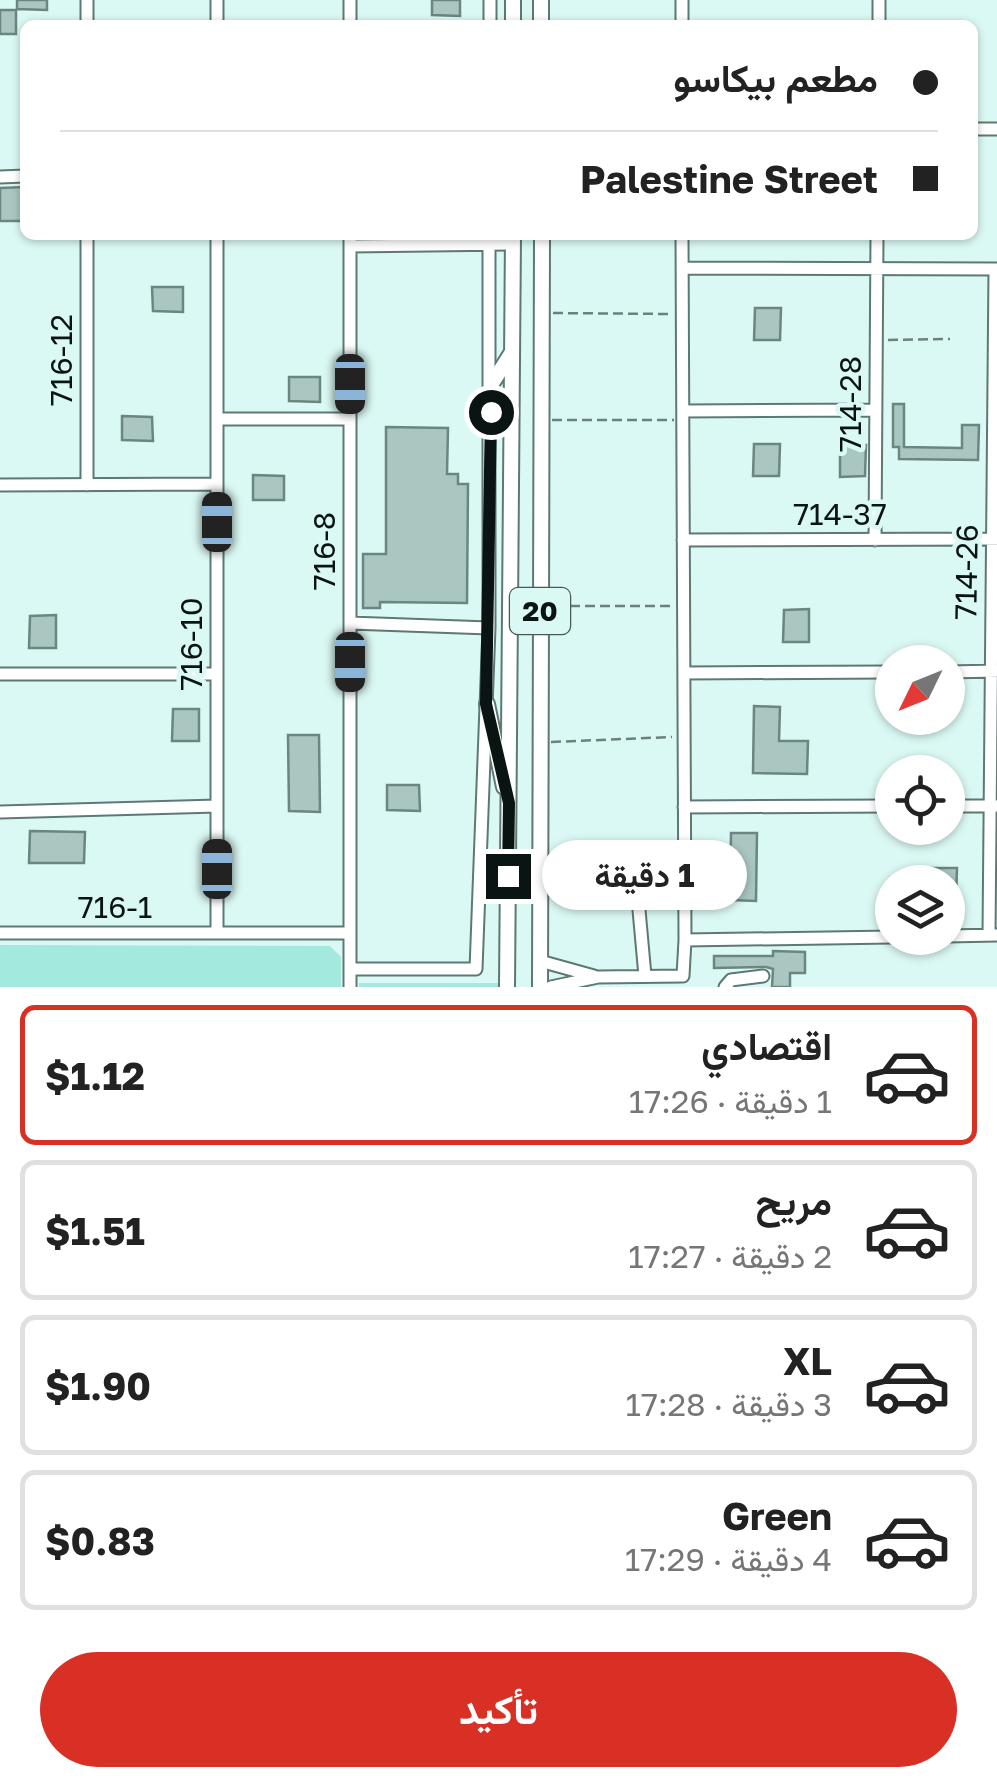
<!DOCTYPE html>
<html lang="ar">
<head>
<meta charset="utf-8">
<style>
  body { margin:0; font-family:"Golos Text",Vazirmatn,sans-serif; background:#f6f6f6; color:#222; direction:rtl; height:100vh; display:flex; flex-direction:column; font-size:38px; white-space:nowrap }
  * { box-sizing:border-box; margin:0 }
  p { font-size:32px; color:#767676 }
  .icon { flex:none; width:55px; height:55px; fill:none; stroke:currentColor; stroke-width:2; stroke-linecap:round; stroke-linejoin:round }
  .map { position:relative; height:987px; overflow:hidden; direction:ltr }
  .details { display:flex; flex-direction:column; background:#fff; flex:1 }
  .details>* { flex:none }
  .banner { position:absolute; left:20px; top:20px; width:958px; height:220px; border-radius:15px; box-shadow:0 2px 8px #0004; direction:rtl; display:grid; align-content:center; height:220px; padding:0 40px; background:#fff }
  .needle { width:65px; rotate:227deg }
  .controls { position:absolute; left:875px; top:645px; display:grid; gap:20px }
  .controls a { display:grid; place-items:center; width:90px; height:90px; border-radius:50%; background:#fff; box-shadow:0 2px 8px #0004; font-size:50px }
  .end { position:absolute; width:45px; height:45px; margin:-22px; border:12px solid #0a1513; background:#fff; box-shadow:0 0 0 5px #fff }
  .from { border-radius:50% }
  .bubble { position:absolute; height:70px; border-radius:35px; background:#fff; box-shadow:0 2px 8px #0004; font-size:32px; font-weight:700; line-height:70px; text-align:center; direction:rtl }
  .car { position:absolute; width:30px; height:60px; margin:-30px -15px; border-radius:12px; box-shadow:0 0 8px 2px #0007; background:linear-gradient(#222 24%,#8ab4d8 0 40%,#222 0 76%,#8ab4d8 0 86%,#222 0) }
  .banner b { display:flex; align-items:center; gap:35px; height:95px; font-size:38px }
  .banner b+b { border-top:2px solid #e0e0e0 }
  .banner i { width:25px; height:25px; background:#222 }
  ul { padding:18px 0 0; list-style:none }
  li { display:flex; align-items:center; gap:30px; height:140px; margin:0 20px 15px; padding:0 20px; border:5px solid #e0e0e0; border-radius:15px }
  li div { flex:1 }
  li b { display:block; font-size:38px }
  li em { font-style:normal; font-weight:700 }
  li.selected { border-color:#d93025 }
  li>.icon { width:90px; height:90px; stroke-width:1.5 }
  .cta { display:flex; gap:20px; margin-top:auto; padding:20px 40px }
  .cta a { flex:1; height:115px; border-radius:60px; background:#d93025; color:#fff; font-size:40px; font-weight:700; line-height:115px; text-align:center }
  .map>svg:first-child { display:block }
</style>
</head>
<body>
<div class="map">
<svg width="997" height="987" viewBox="0 0 997 987">
  <rect width="100%" height="100%" fill="#dbf9f4"/>
  <path fill="#a3e9de" d="M0,945L330,946L341,957V987H0Z
    M359,983H501L499,987H359Z"/>
  <path fill="#a9c6c1" stroke="#6b8681" stroke-width="2.5" d="M17,0H47V10L17,9Z
    M432,0H460V16L432,15Z
    M0,10H16V34H0Z
    M25,187V221H0V188Z
    M152,287H183V312L153,311Z
    M755,308H781L780,340H754Z
    M289,377H320V402L289,401Z
    M893,404H904V447L962,448V425H979L978,460L899,459V447H893Z
    M122,416L152,417L153,441L122,440Z
    M386,427L448,428L447,474H458V484H468L467,603L380,602V608H363V554H386Z
    M754,444H780L779,476H753Z
    M840,444L866,445L865,476L840,477Z
    M253,475L284,476V500H253Z
    M809,609V642H783L784,610Z
    M56,615V648H29L30,616Z
    M754,706L780,707L779,741H808L807,774L753,773Z
    M173,709H199V741H172Z
    M288,735H319L320,812L289,811Z
    M387,785H419L420,811L387,810Z
    M30,831L85,832L84,863H29Z
    M731,833H757L756,901L730,900Z
    M931,868H957L956,900L948,899V882H931Z
    M773,951L805,952V973H790V987H772L773,969L766,967L714,968V956H773Z"/>
  <g fill="none" stroke-linecap="round" stroke-linejoin="round">
    <defs>
      <path id="minor" d="M217,0V25
        M350,0V25
        M490,0V25
        M682,0V25
        M87,25V0
        M879,25V0
        M972,129H997
        M0,177L25,176
        M217,235V932
        M350,235V987
        M682,235L685,940
        M350,246L513,244
        M683,268L997,269
        M683,411L876,410
        M217,419H350
        M0,485L217,484
        M87,485V235
        M683,540L997,539
        M875,540L877,235
        M350,623L489,628
        M948,672L997,671
        M684,673L892,672
        M0,674H217
        M948,806H997
        M684,807L892,806
        M0,812L217,806
        M638,899L645,976
        M0,933H350
        M989,935L995,269
        M948,936L997,935
        M540,961L594,976
        M350,969H476L489,628V235
        M551,987L598,977L683,976L685,940L892,937
        M725,987L731,980L763,976"/>
      <path id="major" d="M513,0V25
        M541,0V25
        M491,385L512,352
        M487,704L504,787
        M507,987L513,235
        M540,987L542,235"/>
    </defs>
    <use href="#minor" stroke="#5e7874" stroke-width="15"/>
    <use href="#major" stroke="#5e7874" stroke-width="18"/>
    <path stroke="#6c807c" stroke-width="2.5" stroke-dasharray="10 5" stroke-linecap="butt" d="M553,313L670,314
      M888,340L950,339
      M552,420H674
      M555,606H672
      M551,742L672,737"/>
    <use href="#minor" stroke="#fff" stroke-width="11"/>
    <use href="#major" stroke="#fff" stroke-width="14"/>
  </g>
  <g fill="none" stroke-linecap="round" stroke-linejoin="round">
    <path stroke="#0a1513" stroke-width="12" d="M491,412L486,704L509,803L508,876"/>
  </g>
  <g text-anchor="middle" stroke-width="9" stroke-linejoin="round" paint-order="stroke">
    <rect fill="#dbf9f4" stroke="#495956" stroke-width="2.5" x="510" y="588" width="60" height="46" rx="8"/>
    <g font-size="28" font-weight="bold" fill="#0a1513">
      <text x="540" y="621">20</text>
    </g>
    <g font-size="30" fill="#0a1513" stroke="#dbf9f4">
      <text transform="translate(62 360) rotate(-90)" y="10">716-12</text>
      <text transform="translate(851 404) rotate(-90)" y="10">714-28</text>
      <text x="840" y="525">714-37</text>
      <text transform="translate(325 551) rotate(-90)" y="10">716-8</text>
      <text transform="translate(967 572) rotate(-89)" y="10">714-26</text>
      <text transform="translate(192 644) rotate(-90)" y="10">716-10</text>
      <text x="115" y="918">716-1</text>
    </g>
  </g>
</svg>
<div class="controls">
<a><svg class="needle" viewBox="-14 -14 28 28"><path d="M0-13l5 13h-10z" fill="#e53935"/><path d="M0 13l5-13h-10z" fill="#767676"/></svg></a>
<a><svg class="icon" aria-label="locate" viewBox="0 0 24 24"><circle cx="12" cy="12" r="6"/><path d="M12 2v4M12 18v4M2 12h4M18 12h4"/></svg></a>
<a><svg class="icon" aria-label="layers" viewBox="0 0 24 24"><path d="M12 4l9 5-9 5-9-5zM3 14l9 5 9-5"/></svg></a>
</div>
<i class="end from" style="left:491px;top:412px"></i>
<i class="end" style="left:508px;top:876px"></i>
<div class="bubble" style="left:542px;top:840px;width:205px">1 دقيقة</div>
<i class="car" style="left:350px;top:384px;rotate:180deg"></i>
<i class="car" style="left:217px;top:522px;rotate:0deg"></i>
<i class="car" style="left:350px;top:662px;rotate:180deg"></i>
<i class="car" style="left:217px;top:869px;rotate:0deg"></i>
<div class="banner">
<b><i class="from"></i>مطعم بيكاسو</b>
<b><i></i>Palestine Street</b>
</div>
</div>
<section class="details">
<ul>
<li class="selected"><svg class="icon" aria-label="car" viewBox="0 0 24 24"><path d="M5 17H2v-5l4-1 3-4h7l3 4 3 1v5h-3M9 17h6M6 11h13"/><circle cx="7" cy="17" r="2"/><circle cx="17" cy="17" r="2"/></svg><div><b>اقتصادي</b><p>1 دقيقة · 17:26</p></div><em>$1.12</em></li>
<li><svg class="icon" aria-label="car" viewBox="0 0 24 24"><path d="M5 17H2v-5l4-1 3-4h7l3 4 3 1v5h-3M9 17h6M6 11h13"/><circle cx="7" cy="17" r="2"/><circle cx="17" cy="17" r="2"/></svg><div><b>مريح</b><p>2 دقيقة · 17:27</p></div><em>$1.51</em></li>
<li><svg class="icon" aria-label="car" viewBox="0 0 24 24"><path d="M5 17H2v-5l4-1 3-4h7l3 4 3 1v5h-3M9 17h6M6 11h13"/><circle cx="7" cy="17" r="2"/><circle cx="17" cy="17" r="2"/></svg><div><b>XL</b><p>3 دقيقة · 17:28</p></div><em>$1.90</em></li>
<li><svg class="icon" aria-label="car" viewBox="0 0 24 24"><path d="M5 17H2v-5l4-1 3-4h7l3 4 3 1v5h-3M9 17h6M6 11h13"/><circle cx="7" cy="17" r="2"/><circle cx="17" cy="17" r="2"/></svg><div><b>Green</b><p>4 دقيقة · 17:29</p></div><em>$0.83</em></li>
</ul>
<div class="cta"><a>تأكيد</a></div>
</section>
</body>
</html>
